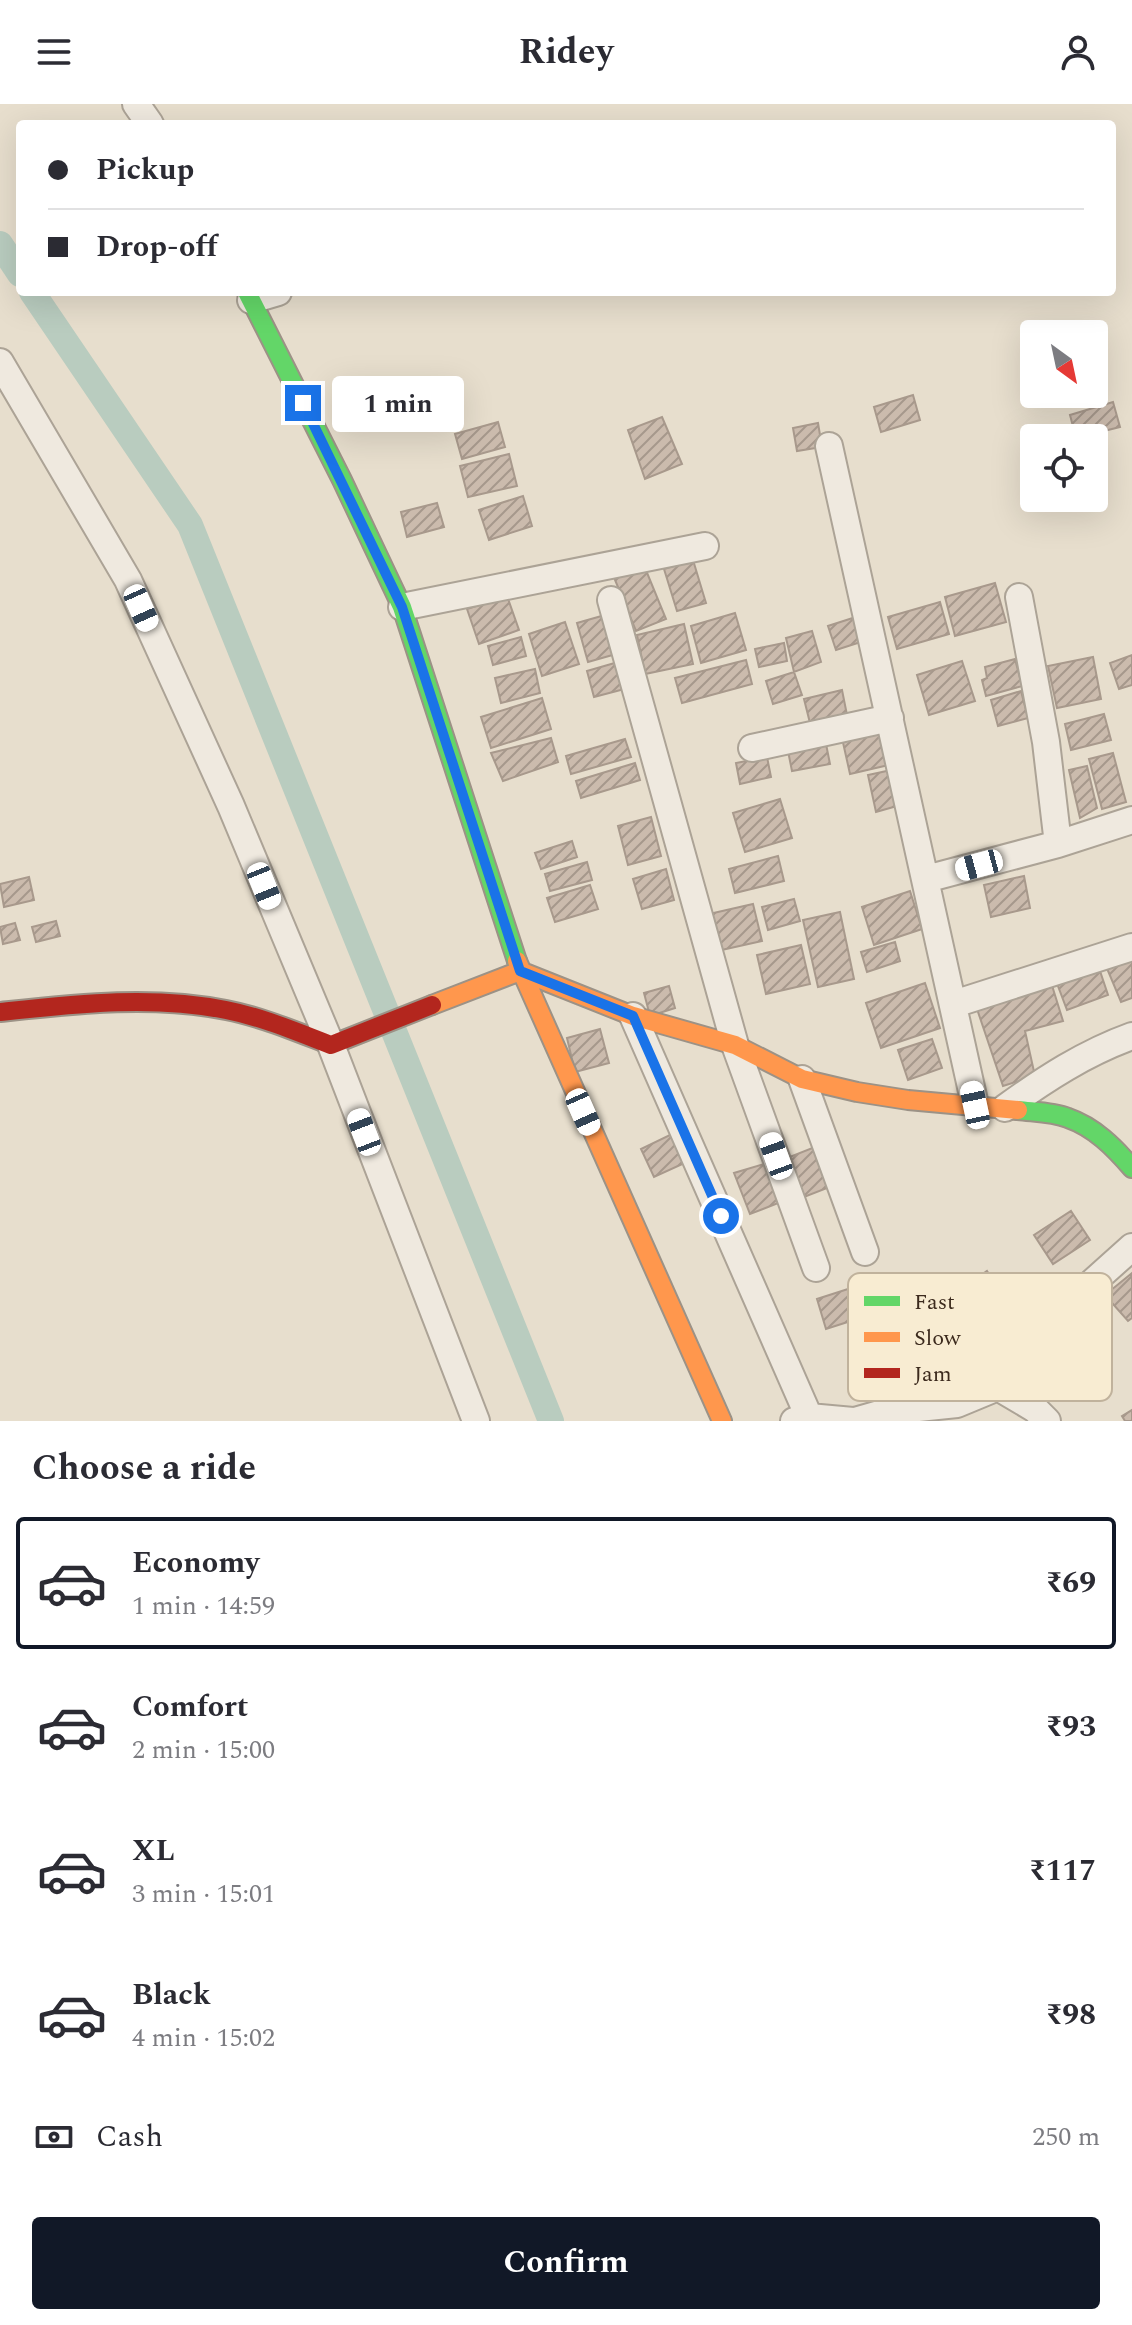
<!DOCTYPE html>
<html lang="en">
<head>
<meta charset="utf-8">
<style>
  body { margin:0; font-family:Spectral,serif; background:#f2f2f3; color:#2b2b33; height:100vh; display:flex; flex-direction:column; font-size:30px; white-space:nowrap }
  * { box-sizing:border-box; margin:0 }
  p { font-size:26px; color:#7c7c81 }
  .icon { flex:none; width:44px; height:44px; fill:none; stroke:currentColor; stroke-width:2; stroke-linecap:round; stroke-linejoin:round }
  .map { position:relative; height:1317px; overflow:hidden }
  .drawer { display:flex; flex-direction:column; background:#fff; flex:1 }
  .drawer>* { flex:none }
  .guide { position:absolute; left:16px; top:16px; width:1100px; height:176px; border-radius:8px; box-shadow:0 8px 32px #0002; display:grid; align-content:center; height:176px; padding:0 32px; background:#fff }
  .needle { width:52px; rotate:147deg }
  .fabs { position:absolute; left:1020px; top:216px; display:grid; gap:16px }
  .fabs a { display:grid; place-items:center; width:88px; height:88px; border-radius:8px; background:#fff; box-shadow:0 8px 32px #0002; font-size:40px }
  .end { position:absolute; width:36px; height:36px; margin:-18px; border:10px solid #1a73e8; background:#fff; box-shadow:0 0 0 4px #fff }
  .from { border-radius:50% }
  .bubble { position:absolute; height:56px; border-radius:8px; background:#fff; box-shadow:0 8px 32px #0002; font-size:26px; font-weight:700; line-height:56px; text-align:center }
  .car { position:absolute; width:24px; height:48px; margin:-24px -12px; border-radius:10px; box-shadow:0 0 6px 2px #0007; background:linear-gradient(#fff 24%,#345 0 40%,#fff 0 76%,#345 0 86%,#fff 0) }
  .guide b { display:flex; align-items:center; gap:28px; height:76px; font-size:30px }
  .guide b+b { border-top:2px solid #e1e1e2 }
  .guide i { width:20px; height:20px; background:#2b2b33 }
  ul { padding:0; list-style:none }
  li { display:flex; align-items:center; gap:24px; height:132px; margin:0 16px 12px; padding:0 16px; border:4px solid transparent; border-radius:8px }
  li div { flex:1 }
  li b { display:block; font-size:30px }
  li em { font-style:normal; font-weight:700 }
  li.active { border-color:#111827 }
  li>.icon { width:72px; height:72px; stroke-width:1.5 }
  h2 { padding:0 32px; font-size:36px; line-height:96px }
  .pay { display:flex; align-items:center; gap:20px; height:88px; padding:0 32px; font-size:30px }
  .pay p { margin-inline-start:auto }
  .button { display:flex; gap:16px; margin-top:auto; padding:16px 32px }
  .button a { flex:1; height:92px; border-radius:8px; background:#111827; color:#fff; font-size:32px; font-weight:700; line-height:92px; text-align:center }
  header { display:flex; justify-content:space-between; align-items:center; height:104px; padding:0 32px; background:#fff; font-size:36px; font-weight:700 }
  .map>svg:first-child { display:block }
</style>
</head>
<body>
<header><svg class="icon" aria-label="menu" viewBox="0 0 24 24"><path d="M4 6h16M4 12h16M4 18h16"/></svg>Ridey<svg class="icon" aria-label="person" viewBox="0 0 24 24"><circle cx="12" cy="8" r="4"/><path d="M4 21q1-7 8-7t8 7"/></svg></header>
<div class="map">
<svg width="1132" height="1317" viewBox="0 0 1132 1317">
  <defs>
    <pattern id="building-hatch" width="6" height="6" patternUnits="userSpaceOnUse" patternTransform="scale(2)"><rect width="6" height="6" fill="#cbbbad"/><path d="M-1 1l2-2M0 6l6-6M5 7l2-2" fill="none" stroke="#a6988c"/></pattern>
  </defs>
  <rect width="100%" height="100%" fill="#e7decd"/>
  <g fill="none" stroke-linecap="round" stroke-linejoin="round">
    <path stroke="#b9ccbf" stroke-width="26" d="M0,140L20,170
      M32,188L190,421L551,1317"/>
  </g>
  <path fill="url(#building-hatch)" stroke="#a8998c" stroke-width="2" d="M913,291L920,316L881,328L874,303Z
    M1113,298L1120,323L1076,334L1070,311Z
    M662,313L682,360L645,375L628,326Z
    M498,318L505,343L462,355L455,330Z
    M818,319L822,343L797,347L793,324Z
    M509,350L517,382L468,393L460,362Z
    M523,392L532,422L489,436L479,406Z
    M437,399L444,423L407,433L401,408Z
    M693,456L706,499L677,507L664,465Z
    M643,459L666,515L636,527L613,471Z
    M995,479L1006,518L955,532L945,493Z
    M507,492L519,526L479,540L467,505Z
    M940,498L949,530L897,545L888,513Z
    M612,509L623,548L588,558L577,519Z
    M735,509L746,546L701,559L691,522Z
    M865,510L873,534L836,546L828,522Z
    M565,518L579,560L542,572L529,530Z
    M684,520L693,560L645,570L637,531Z
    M812,527L821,558L794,568L786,534Z
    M521,533L526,552L493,561L488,542Z
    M784,539L787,557L759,563L755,545Z
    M1132,551V581L1119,585L1110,559Z
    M1093,553L1101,595L1057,604L1048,562Z
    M1015,555L1022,582L986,592L982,576L987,574L985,563Z
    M625,556L632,583L594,593L587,567Z
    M746,556L752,580L682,599L675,574Z
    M962,557L975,597L929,611L917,571Z
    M535,565L540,589L501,599L495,574Z
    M794,568L802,591L773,600L766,577Z
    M842,586L847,611L810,619L804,595Z
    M1021,587L1028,614L998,622L991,596Z
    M542,594L551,625L491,644L481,613Z
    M1104,610L1111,636L1071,646L1065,620Z
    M884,624L893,660L850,670L842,634Z
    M551,634L558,658L503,677L491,649Z
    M625,635L631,653L571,670L566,652Z
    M826,640L830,660L792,667L788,647Z
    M1113,649L1126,698L1102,705L1089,655Z
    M767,653L771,673L740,680L736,659Z
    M635,659L640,676L581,694L576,677Z
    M1087,662L1097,704L1080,714L1069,666Z
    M896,665L904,700L876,708L868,671Z
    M780,695L792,734L745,748L733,709Z
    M651,713L661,752L628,761L618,722Z
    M572,737L577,753L541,765L535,749Z
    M778,752L784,777L735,789L729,765Z
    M587,758L592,776L550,787L545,770Z
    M666,765L674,796L642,805L633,775Z
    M1024,772L1030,804L991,813L984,781Z
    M29,773L34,796L4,803L0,780Z
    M590,781L598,805L555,818L547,794Z
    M910,787L922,825L874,841L862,803Z
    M794,795L800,817L768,826L762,803Z
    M753,800L762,837L717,847L709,810Z
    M840,808L854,875L818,883L803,816Z
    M56,817L60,832L36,838L32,823Z
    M15,819L20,836L3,840L0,823Z
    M895,838L900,857L867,868L861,848Z
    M801,841L810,880L766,890L757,851Z
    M1132,851V894L1121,898L1106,862Z
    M1097,858L1108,891L1067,906L1055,874Z
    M1050,875L1063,917L1025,927L1035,972L1003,982L975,899Z
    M925,879L940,924L881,944L866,899Z
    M669,882L675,904L650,912L644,889Z
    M600,925L609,959L575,968L567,934Z
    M932,935L942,964L908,976L898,946Z
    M676,1028L689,1057L654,1073L641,1045Z
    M825,1039L840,1079L804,1093L787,1054Z
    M771,1058L786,1096L750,1110L734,1069Z
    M1071,1107L1090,1136L1053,1160L1034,1131Z
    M987,1167L1030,1231L983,1263L940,1198Z
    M1132,1169V1214L1128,1217L1105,1191Z
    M851,1184L860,1214L826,1225L817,1195Z
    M1132,1306V1317H1125L1122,1312Z"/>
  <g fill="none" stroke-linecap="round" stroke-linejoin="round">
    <defs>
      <path id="street" d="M136,0L150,20
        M251,196L278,188
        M0,258L128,476L231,702L331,941L476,1317
        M829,342L975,1001
        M1019,493L1046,638L1058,740
        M611,496L735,941L816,1164
        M402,503L705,442
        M752,644L890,614
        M926,775L1058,740L1132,716
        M954,900L1132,843
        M633,912L809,1313
        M802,975L865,1148
        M1005,1004C1045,975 1085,949 1132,932
        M998,1283L1035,1305L1047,1317
        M794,1317L809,1313L853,1317
        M855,1317L890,1307L957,1300L998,1283L988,1272L1132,1143"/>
      <path id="fast" d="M247,188L342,376L402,503L517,857
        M1018,1006C1034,1008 1053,1008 1068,1014C1094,1023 1114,1043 1132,1064"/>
      <path id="slow" d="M517,857L722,1317
        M432,901L520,867L633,912L735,941L802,975L857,988L908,996L1018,1006"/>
      <path id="jam" d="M0,908C75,900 152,891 226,906C262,913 297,928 331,941L432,901"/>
    </defs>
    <use href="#street" stroke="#aca396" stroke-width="30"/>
    <use href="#fast" stroke="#9c9286" stroke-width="22"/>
    <use href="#slow" stroke="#9c9286" stroke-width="22"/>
    <use href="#jam" stroke="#9c9286" stroke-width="22"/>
    <use href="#street" stroke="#efe9df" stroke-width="26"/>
    <use href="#fast" stroke="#63d668" stroke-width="18"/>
    <use href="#slow" stroke="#ff974d" stroke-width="18"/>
    <use href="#jam" stroke="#b3261e" stroke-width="18"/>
  </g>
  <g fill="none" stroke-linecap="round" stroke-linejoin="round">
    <path stroke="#1a73e8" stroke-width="10" d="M303,299L402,503L520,867L633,912L721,1112"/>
  </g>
  <rect x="848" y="1169" width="264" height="128" rx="12" fill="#f8ecd2" stroke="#c0b29c" stroke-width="2"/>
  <rect x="864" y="1192" width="36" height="10" fill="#63d668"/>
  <rect x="864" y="1228" width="36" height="10" fill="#ff974d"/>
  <rect x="864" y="1264" width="36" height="10" fill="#b3261e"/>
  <g font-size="22" fill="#3c2a1d">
    <text x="914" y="1205">Fast</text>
    <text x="914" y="1241">Slow</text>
    <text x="914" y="1277">Jam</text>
  </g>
</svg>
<div class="fabs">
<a><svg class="needle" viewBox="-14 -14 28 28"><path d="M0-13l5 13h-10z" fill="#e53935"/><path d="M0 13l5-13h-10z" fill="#7c7c81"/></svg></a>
<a><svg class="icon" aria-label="locate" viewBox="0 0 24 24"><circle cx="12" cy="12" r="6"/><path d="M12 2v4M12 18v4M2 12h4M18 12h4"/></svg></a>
</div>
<i class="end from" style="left:721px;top:1112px"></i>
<i class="end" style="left:303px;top:299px"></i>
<div class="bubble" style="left:332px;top:272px;width:132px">1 min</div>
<i class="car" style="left:141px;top:504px;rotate:156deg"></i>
<i class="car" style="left:979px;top:761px;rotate:255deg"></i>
<i class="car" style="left:264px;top:782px;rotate:158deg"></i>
<i class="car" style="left:975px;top:1001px;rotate:348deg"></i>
<i class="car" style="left:583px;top:1008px;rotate:156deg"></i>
<i class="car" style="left:364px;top:1028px;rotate:339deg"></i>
<i class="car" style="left:776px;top:1052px;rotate:340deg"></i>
<div class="guide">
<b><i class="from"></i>Pickup</b>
<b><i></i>Drop-off</b>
</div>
</div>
<section class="drawer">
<h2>Choose a ride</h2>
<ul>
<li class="active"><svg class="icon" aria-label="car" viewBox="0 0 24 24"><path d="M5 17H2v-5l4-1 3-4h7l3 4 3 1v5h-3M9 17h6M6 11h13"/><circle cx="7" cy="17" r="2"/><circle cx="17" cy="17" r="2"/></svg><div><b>Economy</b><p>1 min · 14:59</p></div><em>₹69</em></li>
<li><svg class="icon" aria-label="car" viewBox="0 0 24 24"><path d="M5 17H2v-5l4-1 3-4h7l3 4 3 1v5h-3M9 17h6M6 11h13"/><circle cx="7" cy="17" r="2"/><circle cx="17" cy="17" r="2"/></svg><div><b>Comfort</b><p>2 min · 15:00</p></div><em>₹93</em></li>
<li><svg class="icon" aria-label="car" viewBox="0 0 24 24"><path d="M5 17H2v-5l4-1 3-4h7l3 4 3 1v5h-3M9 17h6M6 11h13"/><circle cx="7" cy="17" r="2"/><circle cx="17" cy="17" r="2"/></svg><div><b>XL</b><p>3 min · 15:01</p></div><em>₹117</em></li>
<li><svg class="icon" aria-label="car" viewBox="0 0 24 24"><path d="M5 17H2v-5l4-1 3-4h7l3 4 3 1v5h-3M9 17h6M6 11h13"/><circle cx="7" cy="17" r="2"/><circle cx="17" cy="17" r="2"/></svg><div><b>Black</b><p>4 min · 15:02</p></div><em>₹98</em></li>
</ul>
<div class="pay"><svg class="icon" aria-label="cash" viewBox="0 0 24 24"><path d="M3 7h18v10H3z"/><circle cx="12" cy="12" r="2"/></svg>Cash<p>250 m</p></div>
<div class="button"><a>Confirm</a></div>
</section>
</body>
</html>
